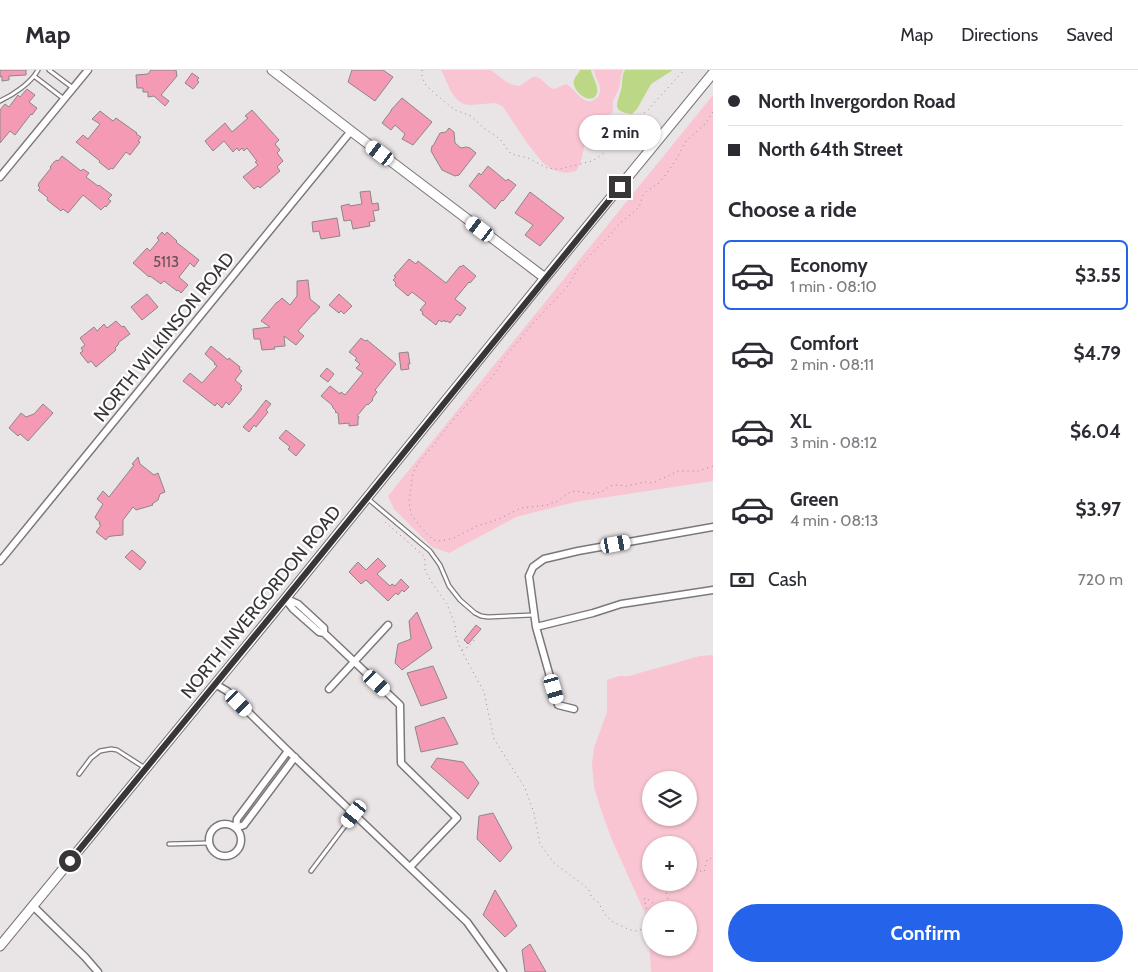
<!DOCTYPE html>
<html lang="en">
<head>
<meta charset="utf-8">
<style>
  body { margin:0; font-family:Cabin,sans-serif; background:#f2f2f3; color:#2b2b33; height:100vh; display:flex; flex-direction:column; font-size:19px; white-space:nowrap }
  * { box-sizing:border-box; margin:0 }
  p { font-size:16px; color:#7c7c81 }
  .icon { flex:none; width:28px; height:28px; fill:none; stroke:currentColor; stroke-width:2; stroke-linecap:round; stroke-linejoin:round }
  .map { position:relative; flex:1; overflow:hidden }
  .drawer { display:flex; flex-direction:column; background:#fff; width:425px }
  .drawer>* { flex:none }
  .top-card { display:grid; align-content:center; height:110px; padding:0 15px; background:#fff }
  .tools { position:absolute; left:642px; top:701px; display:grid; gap:10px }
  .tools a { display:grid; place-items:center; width:55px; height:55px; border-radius:50%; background:#fff; box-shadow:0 1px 4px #0004; font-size:25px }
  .end { position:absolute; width:22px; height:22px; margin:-11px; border:6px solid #383636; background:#fff; box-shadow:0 0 0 2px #fff }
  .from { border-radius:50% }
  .bubble { position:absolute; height:35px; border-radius:18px; background:#fff; box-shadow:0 1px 4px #0004; font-size:16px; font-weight:800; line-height:35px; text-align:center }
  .car { position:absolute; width:15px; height:30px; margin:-15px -8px; border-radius:6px; box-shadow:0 0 4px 1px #0007; background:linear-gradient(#fff 24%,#345 0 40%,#fff 0 76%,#345 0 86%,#fff 0) }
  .top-card b { display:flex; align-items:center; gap:18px; height:48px; font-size:19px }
  .top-card b+b { border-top:1px solid #e1e1e2 }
  .top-card i { width:12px; height:12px; background:#2b2b33 }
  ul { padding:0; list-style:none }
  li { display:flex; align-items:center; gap:15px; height:70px; margin:0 10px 8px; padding:0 5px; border:2px solid transparent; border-radius:8px }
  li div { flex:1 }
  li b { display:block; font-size:19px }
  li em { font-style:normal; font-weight:800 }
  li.selected { border-color:#2563eb }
  li>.icon { width:45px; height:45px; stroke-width:1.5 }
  h2 { padding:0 15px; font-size:22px; line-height:60px }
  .pay { display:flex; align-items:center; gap:12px; height:55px; padding:0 15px; font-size:19px }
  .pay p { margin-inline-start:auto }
  .action { display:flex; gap:10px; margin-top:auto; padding:10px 15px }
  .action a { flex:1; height:58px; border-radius:30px; background:#2563eb; color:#fff; font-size:20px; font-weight:800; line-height:58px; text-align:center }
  header { display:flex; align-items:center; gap:30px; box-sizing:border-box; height:70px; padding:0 25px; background:#fff; border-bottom:1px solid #e1e1e2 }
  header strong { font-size:24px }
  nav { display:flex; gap:28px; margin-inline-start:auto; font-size:18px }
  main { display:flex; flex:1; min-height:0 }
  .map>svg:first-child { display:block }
</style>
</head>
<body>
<header>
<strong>Map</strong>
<nav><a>Map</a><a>Directions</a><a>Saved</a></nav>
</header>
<main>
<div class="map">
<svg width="713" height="902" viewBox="0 0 713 902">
  <rect width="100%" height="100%" fill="#e9e4e5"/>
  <path fill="#f9c5d3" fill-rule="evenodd" d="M441,0H491L505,11L513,15L519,16C524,14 528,9 533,7C541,5 545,16 554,19L566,14C575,18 584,38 595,29C599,27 600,24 600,19C599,12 595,7 594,0H623C620,7 621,14 618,21C613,31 612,30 613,42C608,47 598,46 593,53C581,67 587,85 576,101L566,103L553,100L543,93L527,73L503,37L496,33L469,35C452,34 448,12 441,0Z
    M713,25V411L575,432L516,447L449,483L432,477L394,439L388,426Z
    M713,585V902H651L648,850L612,770L600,737L594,717L592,694L594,678L607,642V610L619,606H629L700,586ZM651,710H689V748H651ZM651,775H689V812H651ZM651,840H689V878H651Z"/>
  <path fill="#bcd886" d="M580,0H591C592,7 599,16 597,23C593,37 571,22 574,10C575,7 579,3 580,0Z
    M625,0H673L651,14L637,39L632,44C611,41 617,35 621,20C623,13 621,7 625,0Z"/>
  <path fill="#f49ab4" stroke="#8c8788" d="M0,0H26V5L9,6V10L2,11V6L0,7Z
    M151,0H176L177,6L161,25L169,31L165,36L154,26L148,27V22H143V18H137L136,5L148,4Z
    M352,0H383L393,7L375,31L348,12Z
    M192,3L199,8L197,10L199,12L193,19L185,13Z
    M27,19L35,25L29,32L37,38L32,45L31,44L15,65L10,61L0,73V40L5,34L9,37L18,25L20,27Z
    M402,28L432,52L413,75L402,69L405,64L395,55L391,60L382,53L391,41V40Z
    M252,40L279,70L275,74L280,80L277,83L283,91L277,97L280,101L260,118L258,116L254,119L243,107L258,95L255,92L257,91L247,78L244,81L242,78L239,81L237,78L233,82L224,71L213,81L205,71L225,53L232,62L248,48L245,46Z
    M100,41L113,51L116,48L137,63L136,64L141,67L138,71L140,72L130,85L126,82L113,99L111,98L109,100L99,92L100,91L76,72L83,65L88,69L100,54L92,49Z
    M449,58L454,62L455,73L461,78L466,77L470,78L476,83L459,105L455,106L442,100L431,81L432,76H433L440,63L446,62Z
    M62,86L81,101L83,99L89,103L86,107L98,116L99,115L112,125L108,129L111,131L106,137L105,136L101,140L83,125L68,143L63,139L61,141L47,130L48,128L38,120L40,118L38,116L39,113L51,98L50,97L54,92L57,90L58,91Z
    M488,96L506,111L508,109L516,115L503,131L502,130L495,139L469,116L479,103L481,105Z
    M370,121L372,134L378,133L379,140L373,141L375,151L369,152L370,156L353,159L351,150L344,151L341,136L349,134L350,136L362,134L360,122Z
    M530,122L564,148L540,176L525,165L533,155L515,143Z
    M337,148L340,166L321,169L319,161L313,162L312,152Z
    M162,162L165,165L167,162L177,171L176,172L199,190L194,197L190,193L179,207L188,215L181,223L178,220L177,221L164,211L161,214L150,206L149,207L133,193L147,178L150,181L159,170L157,168Z
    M409,189L416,194L418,191L423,195L446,213L460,196L461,197L463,195L476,206L470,213L469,212L455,229L466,238L460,246L457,244L450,253L447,251L445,252L444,250L442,252L439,250L436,255L422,244L423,242L420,240L426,233L412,222L408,226L395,215L396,213L393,210L396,207L394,206Z
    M308,210L310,229L320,237L314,244H313L298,261L304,266L296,275L284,266L285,276L274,277L275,279L262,280L260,269H254L253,259L270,257L261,251L277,232H278L282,228L290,235L297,226V211Z
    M147,224L158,237L142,250L131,237Z
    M339,224L352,236L344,244L341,241L339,243L329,235Z
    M116,251L122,257L124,256L130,264L119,272L118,275L115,278L116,280L96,297L91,291L88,293L80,283L83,281L81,278L85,275L80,268L94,257L97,261L104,254L107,258Z
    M361,268L365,271L367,270L396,294L375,320L377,322L372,329L373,330L368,335L367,334L357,346L359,347L358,349V355L349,356V353L339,354L338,343L335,342L336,341L333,338L332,335L321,326L330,316L340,324L341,322L345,325L363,303L356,298L360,294L355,290L357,288L349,282Z
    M211,276L228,290L229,288L240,297L239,299L242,301L235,310L242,316L240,318L242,319L229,335L226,332L222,338L217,333L215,336L183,311L190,303L202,313L217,296L214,294L215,293L205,284Z
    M408,282L410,294H408L409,299L401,300L399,283Z
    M327,298L334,304L328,312L320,306Z
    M266,330L271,334L266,340L268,342L256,357L254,355L249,362L243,357L250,349H251Z
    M43,334L53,343L28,371L20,364L18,366L9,358L21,343L26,347L34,344Z
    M286,360L305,375L296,386L288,379L290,377L279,368Z
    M138,387L140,394L154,405L158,403L165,422L160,424L158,430L152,434L153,435L136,440L133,437L123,450V465L112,466L108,467L106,470L96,462L101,455L99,454L100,452L96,449L95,447L103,434L97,429L103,421L109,427L134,395L132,394Z
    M132,480L146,492L140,500L125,487Z
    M378,488L386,496L377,504L390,516L392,514L395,516L401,509L409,517L404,522L402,520L398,525L396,523L388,531L366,510L361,514L349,502L358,492L366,500Z
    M417,542L432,578L402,600L395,593L398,574L411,569L409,551Z
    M476,555L481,559L468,574L464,570Z
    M433,596L447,628L421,636L407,603Z
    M444,647L458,674L421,682L415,657Z
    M437,688L463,692L479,713L468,729L431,697Z
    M493,743L512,778L500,792L477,769L479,746Z
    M495,820L517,856L505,867L483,845Z
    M530,874L546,902H525L522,880Z"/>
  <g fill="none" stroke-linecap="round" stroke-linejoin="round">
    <defs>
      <path id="lane" d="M49,0L73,18
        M34,6L64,29
        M0,31C13,25 31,13 38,0
        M367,428L430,481L440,495L449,516L460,530L475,543L481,546L488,547L533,545
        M79,704L91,688L100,681L111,679L117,680L145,698
        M169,774L209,773
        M311,801L354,744"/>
      <path id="street" d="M0,107L88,0
        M0,491L351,61
        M285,529L293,539L319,562L324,563L400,635L401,693L457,748L410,797
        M287,529L298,534L324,558V563
        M536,557L593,543L621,534L713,520
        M215,614L227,621L288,681L467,852L503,902
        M329,619L388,555
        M574,639L558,635L536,557L529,506L533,497L544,489L578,481L713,457
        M288,681L237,749L236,758L244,755L295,687
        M209 770a16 16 0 1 1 32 0a16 16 0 1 1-32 0Z
        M33,836L85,887L98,902"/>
      <path id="secondary" d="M272,0L351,61L545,208
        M0,876L285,529L545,208L713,3"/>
    </defs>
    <use href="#lane" stroke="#7c7778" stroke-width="5.5"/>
    <use href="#street" stroke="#7c7778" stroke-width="9"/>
    <use href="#secondary" stroke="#7c7778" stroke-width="11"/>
    <path stroke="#938f90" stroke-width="1" stroke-dasharray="1 4" stroke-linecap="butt" d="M422,0V8L426,15L435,24L455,40L471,46L485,59L500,69L511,84L515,85L528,88L547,98L555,99H560L592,91L603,84L624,53L641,45L647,41L684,0
      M713,42L705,54L686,71L676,90L664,107L659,113L647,121L643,125L640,135L636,140L619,154L610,165L579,197L568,216L534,252L502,291L499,298L493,306L456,347L418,394L413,403L409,431L411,444L419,455L433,470L441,471L454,468L477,456L499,449L521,438L547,435L558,431L570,422L576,421L594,424L603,421L610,416L616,415L626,416L645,412L653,413L678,401H698L713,396
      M385,452L424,486L425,490V500L432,513L447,534L455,555L456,566L460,578L484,622L494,669L525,718L534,743L540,774L554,793L581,813L589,820L592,828L598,832L606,846L613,852L630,860L637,861L645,858L648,845L644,829L646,828L661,839L665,838L668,830L663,812
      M462,580L468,577L475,569
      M661,775V769L662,767L674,775
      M689,792C693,799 696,800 704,802L707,790H709L713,786"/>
    <use href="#lane" stroke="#fff" stroke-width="3"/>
    <use href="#street" stroke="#fff" stroke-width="6"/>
    <use href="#secondary" stroke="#fff" stroke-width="9"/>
  </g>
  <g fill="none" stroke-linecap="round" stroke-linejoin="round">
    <path stroke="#383636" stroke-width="6" d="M70,791L285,529L620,117"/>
  </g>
  <g text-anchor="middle" stroke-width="4.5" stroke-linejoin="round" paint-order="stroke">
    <g font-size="15" fill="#674f56">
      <text x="166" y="197">5113</text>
    </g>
    <g font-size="18" fill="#383636" stroke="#fff">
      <text transform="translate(164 267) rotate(-51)" y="6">NORTH WILKINSON ROAD</text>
      <text transform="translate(261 532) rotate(-51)" y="6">NORTH INVERGORDON ROAD</text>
    </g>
  </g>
</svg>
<div class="tools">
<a><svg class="icon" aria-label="layers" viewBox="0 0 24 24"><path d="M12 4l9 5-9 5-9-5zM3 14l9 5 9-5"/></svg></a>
<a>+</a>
<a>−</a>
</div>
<i class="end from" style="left:70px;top:791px"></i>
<i class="end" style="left:620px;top:117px"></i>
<div class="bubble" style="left:579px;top:45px;width:82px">2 min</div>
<i class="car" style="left:380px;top:83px;rotate:307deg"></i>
<i class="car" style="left:480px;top:159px;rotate:307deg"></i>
<i class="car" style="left:616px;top:474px;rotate:80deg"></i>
<i class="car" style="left:377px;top:613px;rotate:133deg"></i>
<i class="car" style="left:554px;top:619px;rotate:164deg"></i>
<i class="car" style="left:239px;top:633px;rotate:135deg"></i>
<i class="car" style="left:354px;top:744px;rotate:219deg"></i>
</div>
<section class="drawer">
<div class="top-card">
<b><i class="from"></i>North Invergordon Road</b>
<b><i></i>North 64th Street</b>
</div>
<h2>Choose a ride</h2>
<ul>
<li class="selected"><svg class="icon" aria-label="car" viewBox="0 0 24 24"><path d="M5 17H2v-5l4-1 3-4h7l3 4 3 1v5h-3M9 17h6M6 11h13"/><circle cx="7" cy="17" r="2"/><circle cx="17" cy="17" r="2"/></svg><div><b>Economy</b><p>1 min · 08:10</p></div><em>$3.55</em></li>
<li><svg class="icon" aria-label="car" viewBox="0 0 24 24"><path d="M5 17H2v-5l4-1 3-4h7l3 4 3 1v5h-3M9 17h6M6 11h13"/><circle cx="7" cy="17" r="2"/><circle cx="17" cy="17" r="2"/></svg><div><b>Comfort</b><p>2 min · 08:11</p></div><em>$4.79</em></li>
<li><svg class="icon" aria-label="car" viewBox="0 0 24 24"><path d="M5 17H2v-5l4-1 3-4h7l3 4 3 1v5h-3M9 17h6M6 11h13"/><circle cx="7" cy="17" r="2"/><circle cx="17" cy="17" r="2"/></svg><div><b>XL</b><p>3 min · 08:12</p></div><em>$6.04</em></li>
<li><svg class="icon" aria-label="car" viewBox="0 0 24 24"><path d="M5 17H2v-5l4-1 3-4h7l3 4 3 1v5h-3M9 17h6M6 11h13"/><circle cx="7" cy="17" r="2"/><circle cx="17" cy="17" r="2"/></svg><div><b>Green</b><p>4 min · 08:13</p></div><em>$3.97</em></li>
</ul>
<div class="pay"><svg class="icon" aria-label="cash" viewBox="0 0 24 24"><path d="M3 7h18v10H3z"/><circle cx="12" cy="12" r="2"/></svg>Cash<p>720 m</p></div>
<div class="action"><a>Confirm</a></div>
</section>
</main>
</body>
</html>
